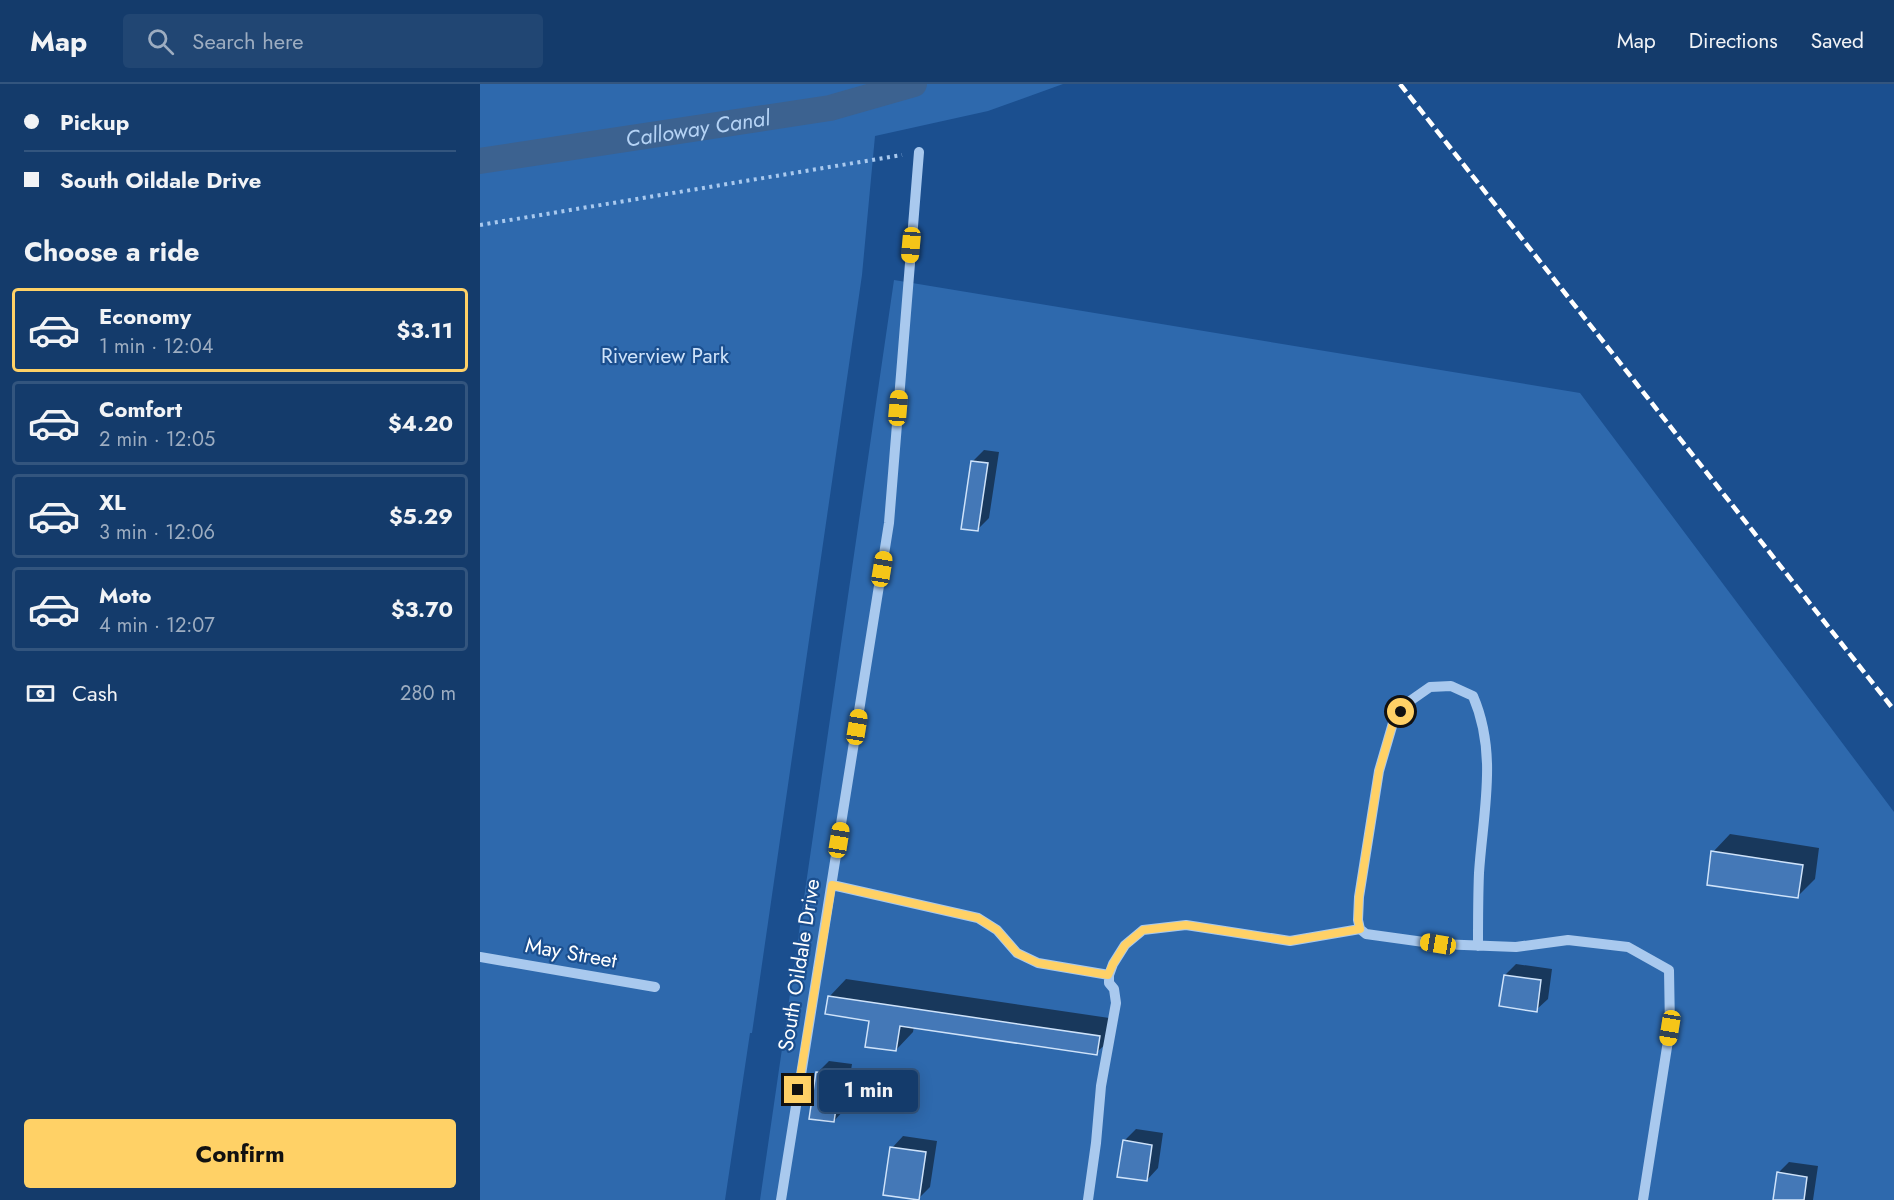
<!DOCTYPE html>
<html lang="en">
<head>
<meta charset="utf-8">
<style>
  body { margin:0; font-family:Jost,sans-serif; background:#214673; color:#f1f3f6; height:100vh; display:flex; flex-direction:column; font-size:22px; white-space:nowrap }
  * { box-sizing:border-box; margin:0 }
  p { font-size:20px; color:#9dadc1 }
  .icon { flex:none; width:33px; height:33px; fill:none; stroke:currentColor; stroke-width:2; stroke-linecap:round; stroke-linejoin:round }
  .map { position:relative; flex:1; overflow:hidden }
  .details { display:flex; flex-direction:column; background:#143b6b; width:480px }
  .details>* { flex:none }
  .top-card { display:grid; align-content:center; height:132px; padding:0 24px; background:#143b6b }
  .end { position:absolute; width:27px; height:27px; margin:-14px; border:8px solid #ffd166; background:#111; box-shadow:0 0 0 3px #111 }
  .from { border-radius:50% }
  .bubble { position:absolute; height:42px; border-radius:6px; background:#143b6b; box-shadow:0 3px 15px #0003,0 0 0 2px #33557e; font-size:20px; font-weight:700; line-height:42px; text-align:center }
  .car { position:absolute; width:18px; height:36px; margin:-18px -9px; border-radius:8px; box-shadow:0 0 4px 2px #0007; background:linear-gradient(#f5c518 24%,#345 0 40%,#f5c518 0 76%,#345 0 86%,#f5c518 0) }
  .top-card b { display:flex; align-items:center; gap:21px; height:57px; font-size:22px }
  .top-card b+b { border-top:2px solid #33557e }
  .top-card i { width:15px; height:15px; background:#f1f3f6 }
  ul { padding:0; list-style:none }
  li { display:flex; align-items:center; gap:18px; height:84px; margin:0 12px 9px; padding:0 12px; border:3px solid #33557e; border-radius:6px }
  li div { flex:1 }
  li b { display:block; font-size:22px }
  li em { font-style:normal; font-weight:700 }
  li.active { border-color:#ffd166 }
  li>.icon { width:54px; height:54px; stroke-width:1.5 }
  h2 { padding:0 24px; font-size:27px; line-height:72px }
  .pay { display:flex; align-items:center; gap:15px; height:66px; padding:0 24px; font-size:22px }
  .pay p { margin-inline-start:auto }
  .cta { display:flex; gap:12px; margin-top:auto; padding:12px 24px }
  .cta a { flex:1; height:69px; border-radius:6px; background:#ffd166; color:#111; font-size:24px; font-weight:700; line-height:69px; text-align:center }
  header { display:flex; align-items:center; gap:36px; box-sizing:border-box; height:84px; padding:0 30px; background:#143b6b; border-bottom:2px solid #33557e }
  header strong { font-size:28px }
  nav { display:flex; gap:33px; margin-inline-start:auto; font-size:21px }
  .search { width:420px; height:54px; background:#214673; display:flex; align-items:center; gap:15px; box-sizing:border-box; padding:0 21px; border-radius:6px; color:#9dadc1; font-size:22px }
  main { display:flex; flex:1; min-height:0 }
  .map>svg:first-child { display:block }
</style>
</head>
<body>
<header>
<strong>Map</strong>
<div class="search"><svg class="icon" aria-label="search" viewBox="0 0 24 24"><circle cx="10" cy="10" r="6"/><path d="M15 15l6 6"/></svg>Search here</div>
<nav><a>Map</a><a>Directions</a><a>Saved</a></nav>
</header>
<main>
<section class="details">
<div class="top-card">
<b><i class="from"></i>Pickup</b>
<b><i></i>South Oildale Drive</b>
</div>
<h2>Choose a ride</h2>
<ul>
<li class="active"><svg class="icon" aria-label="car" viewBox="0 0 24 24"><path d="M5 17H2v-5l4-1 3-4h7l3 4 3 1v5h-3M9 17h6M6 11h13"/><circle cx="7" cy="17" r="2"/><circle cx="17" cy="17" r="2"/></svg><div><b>Economy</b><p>1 min · 12:04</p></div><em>$3.11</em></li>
<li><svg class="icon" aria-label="car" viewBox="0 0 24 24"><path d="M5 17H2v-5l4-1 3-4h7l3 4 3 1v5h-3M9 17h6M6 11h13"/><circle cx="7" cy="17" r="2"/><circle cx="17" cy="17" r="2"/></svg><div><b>Comfort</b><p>2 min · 12:05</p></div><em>$4.20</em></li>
<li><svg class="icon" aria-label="car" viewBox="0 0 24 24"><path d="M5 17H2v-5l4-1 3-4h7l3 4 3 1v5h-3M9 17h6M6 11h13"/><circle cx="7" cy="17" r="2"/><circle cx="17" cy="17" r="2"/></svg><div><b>XL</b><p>3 min · 12:06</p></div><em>$5.29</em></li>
<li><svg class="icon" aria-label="car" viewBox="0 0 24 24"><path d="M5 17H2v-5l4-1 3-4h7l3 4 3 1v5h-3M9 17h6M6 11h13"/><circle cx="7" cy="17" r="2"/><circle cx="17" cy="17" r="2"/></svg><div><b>Moto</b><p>4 min · 12:07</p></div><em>$3.70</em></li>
</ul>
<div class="pay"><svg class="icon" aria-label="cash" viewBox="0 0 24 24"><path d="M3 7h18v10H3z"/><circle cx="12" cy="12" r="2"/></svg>Cash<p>280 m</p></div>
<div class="cta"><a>Confirm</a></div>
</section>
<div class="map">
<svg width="1414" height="1116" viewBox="0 0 1414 1116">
  <rect width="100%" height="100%" fill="#1b4f8f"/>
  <path fill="#2e69ad" d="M0,0H583L508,27L395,52L382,191L272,949H270L245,1116H0Z
    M414,196L1100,309L1414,728V1116H280Z"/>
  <path fill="#0007" d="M504,366L519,368L509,434L497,446L492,378Z
    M1250,750L1339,764L1335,795L1317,813L1233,768Z
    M1036,880L1072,885L1068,915L1056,926L1025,891Z
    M366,895L636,935L634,952L616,969L434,942L433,948L416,966L391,936L349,913Z
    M349,977L372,980L365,1025L354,1037L337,989Z
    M656,1045L683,1049L678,1084L667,1096L644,1057Z
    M423,1052L457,1057L450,1103L439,1114L412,1064Z
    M1309,1078L1338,1082L1333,1116H1294L1298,1089Z"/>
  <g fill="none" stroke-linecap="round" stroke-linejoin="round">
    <path stroke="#3c6290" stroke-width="26" id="s1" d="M0,77L350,24L434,0"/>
  </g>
  <path fill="#4478b7" stroke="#cfe3fa" stroke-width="1.5" d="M491,377L508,379L498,447L481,445Z
    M1231,767L1323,781L1318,814L1227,801Z
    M1024,891L1061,896L1057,928L1019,922Z
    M348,912L620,952L617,971L420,942L416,967L385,963L389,937L345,930Z
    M336,988L361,991L354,1038L329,1035Z
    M643,1056L672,1061L667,1097L637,1093Z
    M410,1063L446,1068L439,1116L403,1111Z
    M1297,1088L1327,1093L1324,1116H1293Z"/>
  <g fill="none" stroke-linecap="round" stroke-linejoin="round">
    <path stroke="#a9c9ee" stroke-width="4" stroke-dasharray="3 4.5" stroke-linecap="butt" d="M0,141L422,71"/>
    <path stroke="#a9c9ee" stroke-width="10" d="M352,801L498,834L517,846L537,869L558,879L629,891
      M998,862C998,837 998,813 999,789C1003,728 1018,670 993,612L971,602L950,603L930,617L913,639L899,687L879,813L878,836L880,845L886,850L958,860L1036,863L1088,856L1148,863L1189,886L1190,944L1163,1116
      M0,873L175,903
      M301,1116L409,439L439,68
      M608,1116L616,1059L621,1002L636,919L634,905L629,899V891L633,880L645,861L663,846L706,841L810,857L880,845"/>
    <path stroke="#fff" stroke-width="4.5" stroke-dasharray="10 4.5" stroke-linecap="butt" d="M920,0L1414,626"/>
  </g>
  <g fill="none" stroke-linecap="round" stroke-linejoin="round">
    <path stroke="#ffd166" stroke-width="8" d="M318,1006L352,801L498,834L517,846L537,869L558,879L628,891L633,880L645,861L663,846L706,841L810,857L880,845L878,836L879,813L899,687L913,639L921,628"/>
  </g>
  <g text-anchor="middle" stroke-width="4.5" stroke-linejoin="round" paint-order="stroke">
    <g font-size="21" fill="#cfe3fa" stroke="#1b4f8f">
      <text x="185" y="279">Riverview Park</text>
    </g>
    <g font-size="21" fill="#fff" stroke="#1b4f8f">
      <text transform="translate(91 869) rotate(10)" y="7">May Street</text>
      <text transform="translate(319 881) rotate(-81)" y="7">South Oildale Drive</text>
    </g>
    <g font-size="22" font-style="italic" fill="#b5d3f5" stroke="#1b4f8f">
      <text dy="8" stroke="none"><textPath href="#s1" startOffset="220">Calloway Canal</textPath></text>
    </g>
  </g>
</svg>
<i class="end from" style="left:921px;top:628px"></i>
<i class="end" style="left:318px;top:1006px"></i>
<div class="bubble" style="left:339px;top:986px;width:99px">1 min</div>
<i class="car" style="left:431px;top:161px;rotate:185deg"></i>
<i class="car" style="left:418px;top:324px;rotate:5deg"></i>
<i class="car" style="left:402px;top:485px;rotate:9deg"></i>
<i class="car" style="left:377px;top:643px;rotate:9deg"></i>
<i class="car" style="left:359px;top:756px;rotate:9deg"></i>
<i class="car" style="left:958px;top:860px;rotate:279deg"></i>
<i class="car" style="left:1190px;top:944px;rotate:189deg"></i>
</div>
</main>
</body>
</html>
